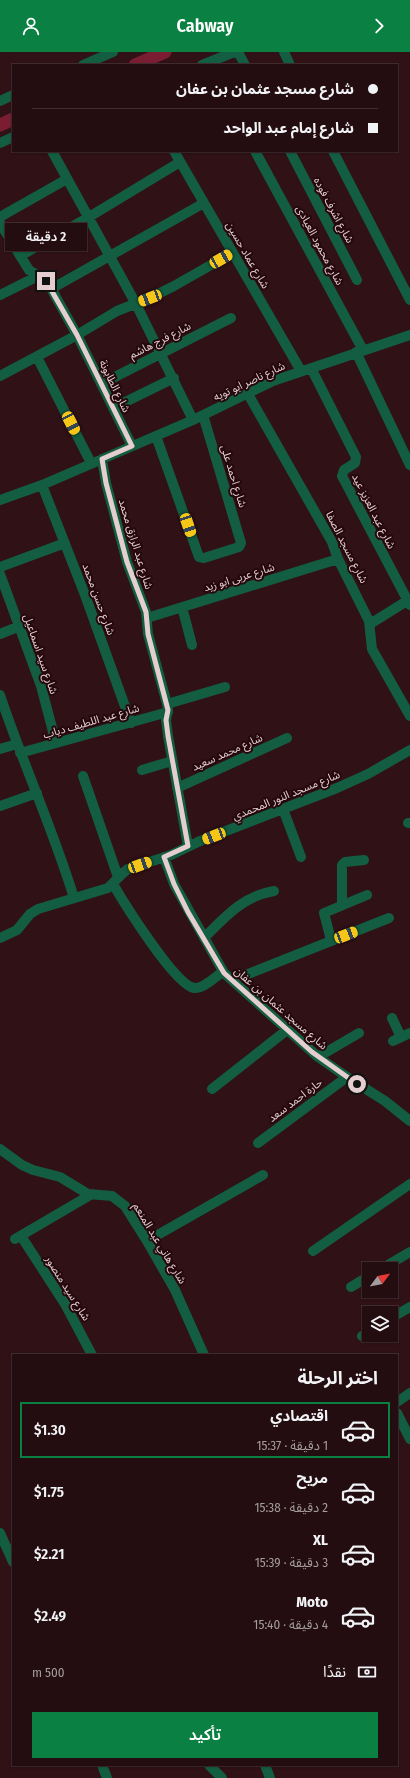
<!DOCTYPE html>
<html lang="ar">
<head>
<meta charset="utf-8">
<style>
  body { margin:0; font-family:"Fira Sans Condensed","Noto Sans Arabic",sans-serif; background:#2b1619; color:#f1f3f6; direction:rtl; height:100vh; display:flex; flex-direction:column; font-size:15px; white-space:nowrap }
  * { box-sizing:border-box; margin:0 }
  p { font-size:13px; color:#a39c9f }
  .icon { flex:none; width:22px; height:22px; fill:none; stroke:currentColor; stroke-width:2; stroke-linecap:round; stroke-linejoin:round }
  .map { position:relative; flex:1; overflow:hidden; direction:ltr }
  .side { position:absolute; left:12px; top:1302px; width:386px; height:412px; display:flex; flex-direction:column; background:#230d10; border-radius:0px; box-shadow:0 1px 3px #0004,0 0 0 1px #402d30; direction:rtl }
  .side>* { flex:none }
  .banner { position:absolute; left:12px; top:12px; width:386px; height:88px; border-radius:0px; box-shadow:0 1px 3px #0004,0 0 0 1px #402d30; direction:rtl; display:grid; align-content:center; height:88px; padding:0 20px; background:#230d10 }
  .needle { width:26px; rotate:58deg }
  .fabs { position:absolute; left:362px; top:1210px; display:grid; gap:8px }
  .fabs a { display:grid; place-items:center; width:36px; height:36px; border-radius:0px; background:#230d10; box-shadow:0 1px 3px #0004,0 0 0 1px #402d30; font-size:20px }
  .end { position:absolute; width:18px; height:18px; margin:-9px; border:5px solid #e4ced0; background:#111; box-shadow:0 0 0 2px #111 }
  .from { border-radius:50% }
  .bubble { position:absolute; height:28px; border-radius:0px; background:#230d10; box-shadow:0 1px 3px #0004,0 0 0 1px #402d30; font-size:13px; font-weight:600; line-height:28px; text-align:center; direction:rtl }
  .car { position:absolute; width:12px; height:24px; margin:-12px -6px; border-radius:5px; box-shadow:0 0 3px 1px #0007; background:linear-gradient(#f5c518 24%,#345 0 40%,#f5c518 0 76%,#345 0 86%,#f5c518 0) }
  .banner b { display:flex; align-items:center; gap:14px; height:38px; font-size:15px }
  .banner b+b { border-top:1px solid #402d30 }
  .banner i { width:10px; height:10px; background:#f1f3f6 }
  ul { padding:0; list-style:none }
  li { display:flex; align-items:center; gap:12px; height:56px; margin:0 8px 6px; padding:0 12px; border:2px solid transparent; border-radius:0px }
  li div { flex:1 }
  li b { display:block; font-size:15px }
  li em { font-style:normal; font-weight:600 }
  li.active { border-color:#0b8043 }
  li>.icon { width:36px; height:36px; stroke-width:1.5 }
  h2 { padding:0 20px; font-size:18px; line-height:48px }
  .pay { display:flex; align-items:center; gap:10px; height:44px; padding:0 20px; font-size:15px }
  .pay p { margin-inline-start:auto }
  .cta { display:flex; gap:8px; margin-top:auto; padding:8px 20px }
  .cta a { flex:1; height:46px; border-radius:0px; background:#0b8043; color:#fff; font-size:16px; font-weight:600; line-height:46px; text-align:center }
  header { display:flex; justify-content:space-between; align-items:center; height:52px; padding:0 20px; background:#0b8043; color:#fff; font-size:18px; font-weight:600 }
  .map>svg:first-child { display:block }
</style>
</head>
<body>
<header><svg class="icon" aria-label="forward" viewBox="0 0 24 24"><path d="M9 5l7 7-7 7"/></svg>Cabway<svg class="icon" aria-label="person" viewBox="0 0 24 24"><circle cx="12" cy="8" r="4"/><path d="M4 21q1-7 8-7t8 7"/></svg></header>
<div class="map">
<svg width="410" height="1726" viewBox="0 0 410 1726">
  <rect width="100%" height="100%" fill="#2f1116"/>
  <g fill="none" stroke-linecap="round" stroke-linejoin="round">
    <path stroke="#7a1d32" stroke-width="13" d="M135,13L165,0
      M0,73L13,67"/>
    <path stroke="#135e42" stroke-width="10" d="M238,0L245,13
      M284,0L290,13
      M83,13L113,0
      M202,13L234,0
      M0,49L13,43
      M0,91L13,85
      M52,99L136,252L193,368
      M174,99L301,319
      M255,99L363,298
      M290,99L357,228
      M333,99L410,248
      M0,165L67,127
      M0,171L29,218L43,227L48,231L77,283L132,394
      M20,204L89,165L180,110
      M51,237L204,151
      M0,243L38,224
      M356,300L410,413
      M37,305L91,411
      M311,316L356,405L355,411L344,418L342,424L410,553
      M0,324L77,283L117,259L150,246L174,234L232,201
      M101,332L231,266
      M248,342L332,490L338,507L369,569L372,597L410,664
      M113,356L174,326
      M156,384L199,505L204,506L239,495L241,491L203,363
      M102,407L106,431L127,510L146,560L148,582L167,652L168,657L166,668L168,684L188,794
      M42,433L85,543L131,671
      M0,448L42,433L193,368L273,329L410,283
      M0,515L65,491
      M0,522L41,634L56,691
      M182,555L192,593
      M147,566L338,507
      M370,572L410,547
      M0,582L20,574
      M0,643C23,712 53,777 74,846
      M167,652L225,635
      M0,697L17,692
      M20,701L168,660
      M142,718L172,709
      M83,724L118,825
      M177,736L287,686
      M0,754L37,741
      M283,757L301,805
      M408,771H410
      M164,805L174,832L224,921L318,1005L347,1025L385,1049L410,1069
      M113,832C124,851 175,933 194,936C203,937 214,926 221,921H224
      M342,853V813L345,810L364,808
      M0,886L17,878L30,862L38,857L108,836L123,821L128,817L171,803L200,789L337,736L368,722L410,698
      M204,886C225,865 243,844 274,839
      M331,888L324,861L367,843
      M233,928L389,866
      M392,966L401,985
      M393,989L410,981
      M318,1005L359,981
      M212,1037L287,978
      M258,1091L347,1025
      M0,1097L22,1113L33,1118L60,1125L88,1142L112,1144L125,1154L147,1189L175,1238L204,1303
      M21,1184L65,1252L92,1303
      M15,1187L92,1142
      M147,1189L263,1123
      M313,1199L410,1132
      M381,1217L410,1200
      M351,1235L369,1224
      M391,1266L410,1255
      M362,1284L369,1280
      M397,1350L410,1341
      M397,1361L410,1387
      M0,1481L13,1510
      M102,1713L107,1726
      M209,1713L222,1726
      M265,1713L270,1726"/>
  </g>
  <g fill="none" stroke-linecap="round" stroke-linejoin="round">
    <path stroke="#e4ced0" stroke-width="5" d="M46,229L77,283L132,394L102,407L106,431L127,510L146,560L148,582L168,658L166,668L168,684L188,794L164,805L174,832L188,860L224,921L312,1000L357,1032"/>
  </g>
  <g text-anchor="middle" stroke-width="4" stroke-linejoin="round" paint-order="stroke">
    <g font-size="11" fill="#e4ced0" stroke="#25080d">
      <text transform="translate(334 158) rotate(62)" y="4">شارع اشرف فوده</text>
      <text transform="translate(320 193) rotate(62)" y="4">شارع محمود العيادى</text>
      <text transform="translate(248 203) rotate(60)" y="4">شارع عماد حسين</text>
      <text transform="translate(160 288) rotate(-27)" y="4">شارع فرج هاشم</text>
      <text transform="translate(249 329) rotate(-25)" y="4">شارع ناصر ابو تويه</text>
      <text transform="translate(115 334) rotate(64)" y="4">شارع الطابونة</text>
      <text transform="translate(234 424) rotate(73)" y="4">شارع احمد على</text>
      <text transform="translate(374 459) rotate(63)" y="4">شارع عبد العزيز عيد</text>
      <text transform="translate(136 492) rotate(73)" y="4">شارع عبد الرازق محمد</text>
      <text transform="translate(347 495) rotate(63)" y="4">شارع مسجد الصفا</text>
      <text transform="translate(239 525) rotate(-17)" y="4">شارع عربى ابو زيد</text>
      <text transform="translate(99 547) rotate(70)" y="4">شارع حسن محمد</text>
      <text transform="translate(41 602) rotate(71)" y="4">شارع سيد اسماعيل</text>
      <text transform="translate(91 669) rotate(-16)" y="4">شارع عبد اللطيف دياب</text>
      <text transform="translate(227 700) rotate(-24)" y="4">شارع محمد سعيد</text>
      <text transform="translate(286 743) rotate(-22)" y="4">شارع مسجد النور المحمدي</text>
      <text transform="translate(281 956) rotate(41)" y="4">شارع مسجد عثمان بن عفان</text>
      <text transform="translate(295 1048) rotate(-37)" y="4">حارة احمد سعد</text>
      <text transform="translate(160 1191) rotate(59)" y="4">شارع هاني عبد المنعم</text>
      <text transform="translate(68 1236) rotate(58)" y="4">شارع سيد منصور</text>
    </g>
  </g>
</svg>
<div class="fabs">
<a><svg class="needle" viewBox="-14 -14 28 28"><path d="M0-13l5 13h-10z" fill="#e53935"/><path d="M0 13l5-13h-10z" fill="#a39c9f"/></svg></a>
<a><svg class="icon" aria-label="layers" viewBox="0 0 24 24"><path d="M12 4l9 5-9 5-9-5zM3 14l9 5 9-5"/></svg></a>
</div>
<i class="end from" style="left:357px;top:1032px"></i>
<i class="end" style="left:46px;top:229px"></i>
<div class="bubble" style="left:5px;top:171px;width:82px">2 دقيقة</div>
<i class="car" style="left:221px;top:207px;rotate:60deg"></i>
<i class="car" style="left:150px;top:246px;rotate:249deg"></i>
<i class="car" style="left:71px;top:371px;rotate:153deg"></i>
<i class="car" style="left:188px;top:473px;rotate:161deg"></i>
<i class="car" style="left:214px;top:784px;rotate:249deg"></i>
<i class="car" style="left:140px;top:813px;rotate:70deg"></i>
<i class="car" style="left:346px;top:883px;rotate:69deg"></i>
<div class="banner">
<b><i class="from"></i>شارع مسجد عثمان بن عفان</b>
<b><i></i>شارع إمام عبد الواحد</b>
</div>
<section class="side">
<h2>اختر الرحلة</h2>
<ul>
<li class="active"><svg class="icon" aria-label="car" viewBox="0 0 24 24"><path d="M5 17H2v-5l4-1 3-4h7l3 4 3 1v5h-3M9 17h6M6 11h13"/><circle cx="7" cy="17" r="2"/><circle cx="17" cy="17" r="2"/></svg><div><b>اقتصادي</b><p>1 دقيقة · 15:37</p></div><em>$1.30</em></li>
<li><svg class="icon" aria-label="car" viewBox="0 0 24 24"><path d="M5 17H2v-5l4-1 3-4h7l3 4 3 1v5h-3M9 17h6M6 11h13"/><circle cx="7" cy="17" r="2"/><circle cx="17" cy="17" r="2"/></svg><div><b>مريح</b><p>2 دقيقة · 15:38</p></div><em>$1.75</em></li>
<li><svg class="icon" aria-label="car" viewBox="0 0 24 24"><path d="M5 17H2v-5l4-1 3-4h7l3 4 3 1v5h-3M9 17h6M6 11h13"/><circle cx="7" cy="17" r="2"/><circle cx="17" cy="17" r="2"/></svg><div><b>XL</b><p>3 دقيقة · 15:39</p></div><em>$2.21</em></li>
<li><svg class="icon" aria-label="car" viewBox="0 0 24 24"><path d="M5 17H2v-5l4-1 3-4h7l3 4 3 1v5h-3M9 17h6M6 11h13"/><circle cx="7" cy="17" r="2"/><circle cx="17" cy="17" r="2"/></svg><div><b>Moto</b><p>4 دقيقة · 15:40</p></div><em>$2.49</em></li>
</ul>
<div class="pay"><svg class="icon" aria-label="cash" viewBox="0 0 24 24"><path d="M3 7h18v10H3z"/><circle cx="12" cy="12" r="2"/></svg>نقدًا<p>500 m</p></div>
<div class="cta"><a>تأكيد</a></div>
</section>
</div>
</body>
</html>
